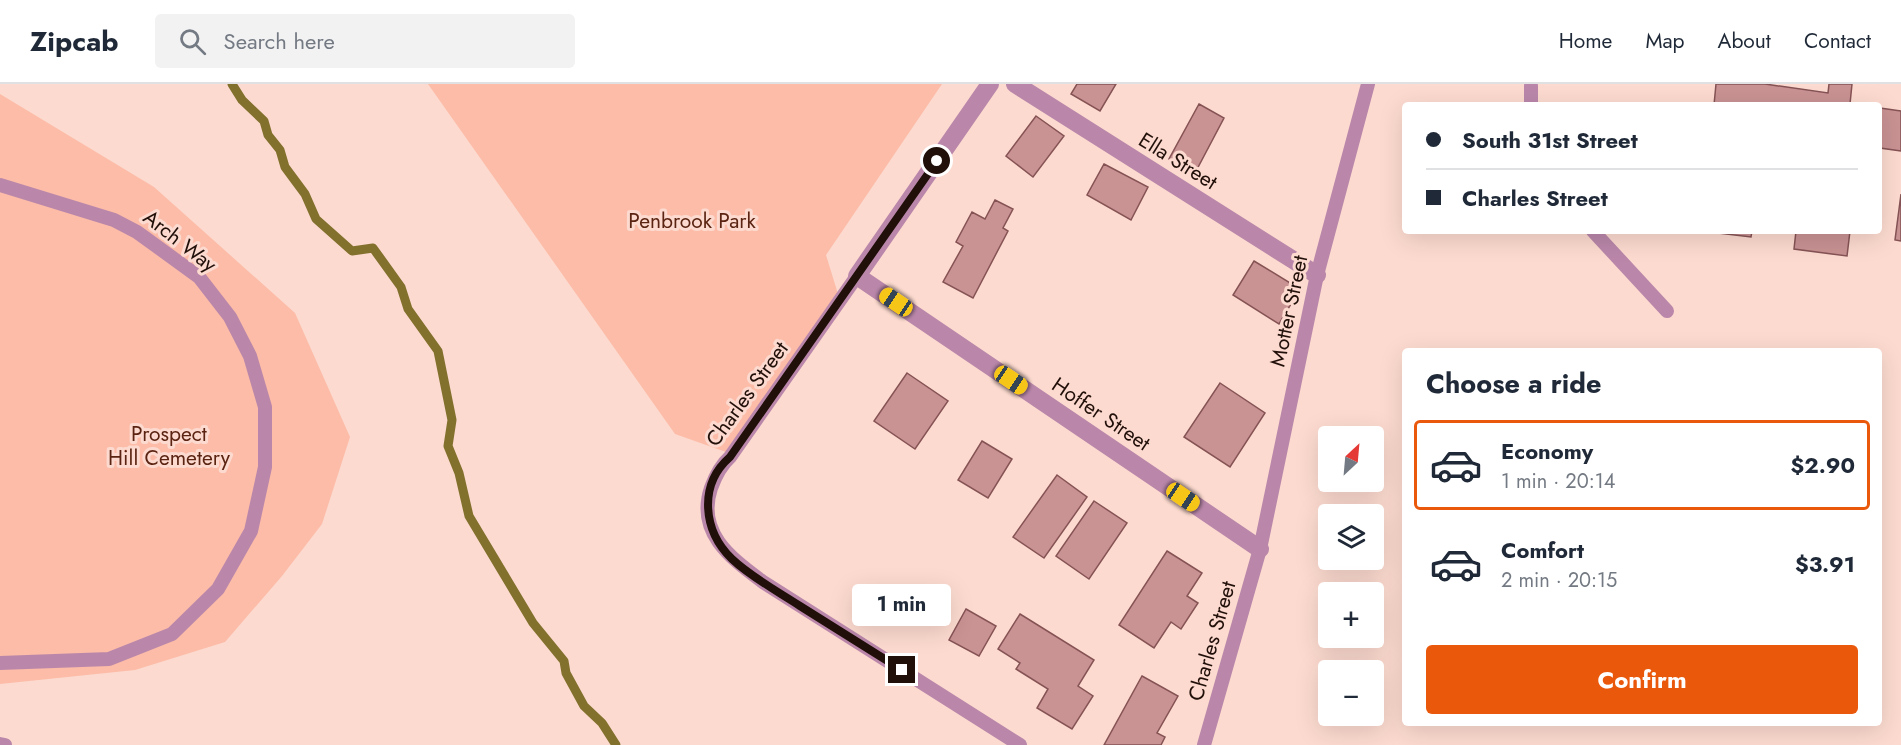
<!DOCTYPE html>
<html lang="en">
<head>
<meta charset="utf-8">
<style>
  body { margin:0; font-family:Jost,sans-serif; background:#f2f2f3; color:#1f2937; height:100vh; display:flex; flex-direction:column; font-size:22px; white-space:nowrap }
  * { box-sizing:border-box; margin:0 }
  p { font-size:20px; color:#747a83 }
  .icon { flex:none; width:33px; height:33px; fill:none; stroke:currentColor; stroke-width:2; stroke-linecap:round; stroke-linejoin:round }
  .map { position:relative; flex:1; overflow:hidden }
  .panel { position:absolute; left:1402px; top:264px; width:480px; height:378px; display:flex; flex-direction:column; background:#fff; border-radius:6px; box-shadow:0 6px 24px #0002 }
  .panel>* { flex:none }
  .guide { position:absolute; left:1402px; top:18px; width:480px; height:132px; border-radius:6px; box-shadow:0 6px 24px #0002; display:grid; align-content:center; height:132px; padding:0 24px; background:#fff }
  .needle { width:39px; rotate:26deg }
  .controls { position:absolute; left:1318px; top:342px; display:grid; gap:12px }
  .controls a { display:grid; place-items:center; width:66px; height:66px; border-radius:6px; background:#fff; box-shadow:0 6px 24px #0002; font-size:30px }
  .end { position:absolute; width:27px; height:27px; margin:-14px; border:8px solid #210f09; background:#fff; box-shadow:0 0 0 3px #fff }
  .from { border-radius:50% }
  .bubble { position:absolute; height:42px; border-radius:6px; background:#fff; box-shadow:0 6px 24px #0002; font-size:20px; font-weight:700; line-height:42px; text-align:center }
  .car { position:absolute; width:18px; height:36px; margin:-18px -9px; border-radius:8px; box-shadow:0 0 4px 2px #0007; background:linear-gradient(#f5c518 24%,#345 0 40%,#f5c518 0 76%,#345 0 86%,#f5c518 0) }
  .guide b { display:flex; align-items:center; gap:21px; height:57px; font-size:22px }
  .guide b+b { border-top:2px solid #e0e1e3 }
  .guide i { width:15px; height:15px; background:#1f2937 }
  ul { padding:0; list-style:none }
  li { display:flex; align-items:center; gap:18px; height:90px; margin:0 12px 9px; padding:0 12px; border:3px solid transparent; border-radius:6px }
  li div { flex:1 }
  li b { display:block; font-size:22px }
  li em { font-style:normal; font-weight:700 }
  li.on { border-color:#ea580c }
  li>.icon { width:54px; height:54px; stroke-width:1.5 }
  h2 { padding:0 24px; font-size:27px; line-height:72px }
  .button { display:flex; gap:12px; margin-top:auto; padding:12px 24px }
  .button a { flex:1; height:69px; border-radius:6px; background:#ea580c; color:#fff; font-size:24px; font-weight:700; line-height:69px; text-align:center }
  header { display:flex; align-items:center; gap:36px; box-sizing:border-box; height:84px; padding:0 30px; background:#fff; border-bottom:2px solid #e0e1e3 }
  header strong { font-size:28px }
  nav { display:flex; gap:33px; margin-inline-start:auto; font-size:21px }
  .search { width:420px; height:54px; background:#f2f2f3; display:flex; align-items:center; gap:15px; box-sizing:border-box; padding:0 21px; border-radius:6px; color:#747a83; font-size:22px }
  .map>svg:first-child { display:block }
</style>
</head>
<body>
<header>
<strong>Zipcab</strong>
<div class="search"><svg class="icon" aria-label="search" viewBox="0 0 24 24"><circle cx="10" cy="10" r="6"/><path d="M15 15l6 6"/></svg>Search here</div>
<nav><a>Home</a><a>Map</a><a>About</a><a>Contact</a></nav>
</header>
<div class="map">
<svg width="1901" height="661" viewBox="0 0 1901 661">
  <rect width="100%" height="100%" fill="#fcdacf"/>
  <path fill="#fcbca8" d="M428,0H942L826,171L838,210L726,368L675,350Z
    M0,10L154,103L295,229L350,353L322,440L282,492L225,558L135,586L0,600Z"/>
  <g fill="none" stroke-linecap="round" stroke-linejoin="round">
    <path stroke="#82702d" stroke-width="9" d="M232,0L242,16L264,37L268,51L280,66L285,83L305,110L316,135L352,167L373,164L401,203L408,225L438,267L452,336L448,362L459,389L469,432L533,539L564,577L566,589L584,622L602,639L616,661"/>
  </g>
  <path fill="#c99293" stroke="#865355" stroke-width="1.5" d="M1077,0H1116L1100,27L1071,10Z
    M1716,0H1765L1828,9L1829,0H1852L1850,20L1855,21H1714Z
    M1199,20L1224,34L1195,89L1169,75Z
    M1880,24L1901,27V67L1880,64Z
    M1036,32L1064,52L1033,93L1006,72Z
    M1104,80L1148,103L1131,136L1087,111Z
    M1901,110V157L1895,156Z
    M995,116L1013,125L1003,144L1008,147L973,214L943,198L963,162L956,158L972,128L985,135Z
    M1701,147H1752L1751,153Z
    M1796,147H1850L1847,172L1794,165Z
    M1254,177L1300,205L1279,240L1233,211Z
    M907,289L948,317L915,365L874,337Z
    M1220,299L1265,329L1230,383L1184,353Z
    M982,357L1012,375L988,414L958,396Z
    M1057,391L1087,413L1044,474L1013,453Z
    M1094,417L1127,439L1089,495L1056,472Z
    M1167,467L1202,489L1187,512L1198,519L1181,545L1171,538L1154,564L1119,541Z
    M966,525L996,542L979,572L949,556Z
    M1020,530L1094,576L1078,602L1093,612L1072,645L1037,624L1048,605L1016,585L1020,579L998,565Z
    M1142,592L1178,612L1157,649L1165,653L1161,661H1104Z"/>
  <g fill="none" stroke-linecap="round" stroke-linejoin="round">
    <path stroke="#ba87aa" stroke-width="14" d="M1531,21V2
      M0,101L114,136L137,148L199,193L230,233L250,272L265,323V383L251,447L218,505L172,550L109,575L0,579
      M1593,147L1667,227
      M857,192L730,373C721,381 715,393 711,404C696,449 731,474 763,498L1020,661
      M0,660L5,661
      M1204,661L1260,465L1317,191L1368,0"/>
    <path stroke="#ba87aa" stroke-width="18" d="M990,0L857,192L1260,465
      M1015,0L1317,191"/>
  </g>
  <g fill="none" stroke-linecap="round" stroke-linejoin="round">
    <path stroke="#210f09" stroke-width="8" d="M902,586C868,565 834,543 800,522C777,507 751,493 732,475C703,447 698,401 730,373L937,77"/>
  </g>
  <g text-anchor="middle" stroke-width="6" stroke-linejoin="round" paint-order="stroke">
    <g font-size="21" fill="#210f09" stroke="#fcdacf">
      <text transform="translate(1178 77) rotate(32)" y="7">Ella Street</text>
      <text transform="translate(180 157) rotate(38)" y="7">Arch Way</text>
      <text transform="translate(1289 227) rotate(-78)" y="7">Motter Street</text>
      <text transform="translate(747 310) rotate(-54)" y="7">Charles Street</text>
      <text transform="translate(1101 330) rotate(34)" y="7">Hoffer Street</text>
      <text transform="translate(1212 557) rotate(-74)" y="7">Charles Street</text>
    </g>
    <g font-size="21" fill="#5b2412" stroke="#fcdacf">
      <text x="692" y="144">Penbrook Park</text>
      <text x="169" y="357">Prospect<tspan x="169" dy="24">Hill Cemetery</tspan></text>
    </g>
  </g>
</svg>
<div class="controls">
<a><svg class="needle" viewBox="-14 -14 28 28"><path d="M0-13l5 13h-10z" fill="#e53935"/><path d="M0 13l5-13h-10z" fill="#747a83"/></svg></a>
<a><svg class="icon" aria-label="layers" viewBox="0 0 24 24"><path d="M12 4l9 5-9 5-9-5zM3 14l9 5 9-5"/></svg></a>
<a>+</a>
<a>−</a>
</div>
<i class="end from" style="left:937px;top:77px"></i>
<i class="end" style="left:902px;top:586px"></i>
<div class="bubble" style="left:852px;top:500px;width:99px">1 min</div>
<i class="car" style="left:896px;top:218px;rotate:304deg"></i>
<i class="car" style="left:1011px;top:296px;rotate:124deg"></i>
<i class="car" style="left:1183px;top:413px;rotate:124deg"></i>
<div class="guide">
<b><i class="from"></i>South 31st Street</b>
<b><i></i>Charles Street</b>
</div>
<section class="panel">
<h2>Choose a ride</h2>
<ul>
<li class="on"><svg class="icon" aria-label="car" viewBox="0 0 24 24"><path d="M5 17H2v-5l4-1 3-4h7l3 4 3 1v5h-3M9 17h6M6 11h13"/><circle cx="7" cy="17" r="2"/><circle cx="17" cy="17" r="2"/></svg><div><b>Economy</b><p>1 min · 20:14</p></div><em>$2.90</em></li>
<li><svg class="icon" aria-label="car" viewBox="0 0 24 24"><path d="M5 17H2v-5l4-1 3-4h7l3 4 3 1v5h-3M9 17h6M6 11h13"/><circle cx="7" cy="17" r="2"/><circle cx="17" cy="17" r="2"/></svg><div><b>Comfort</b><p>2 min · 20:15</p></div><em>$3.91</em></li>
</ul>
<div class="button"><a>Confirm</a></div>
</section>
</div>
</body>
</html>
